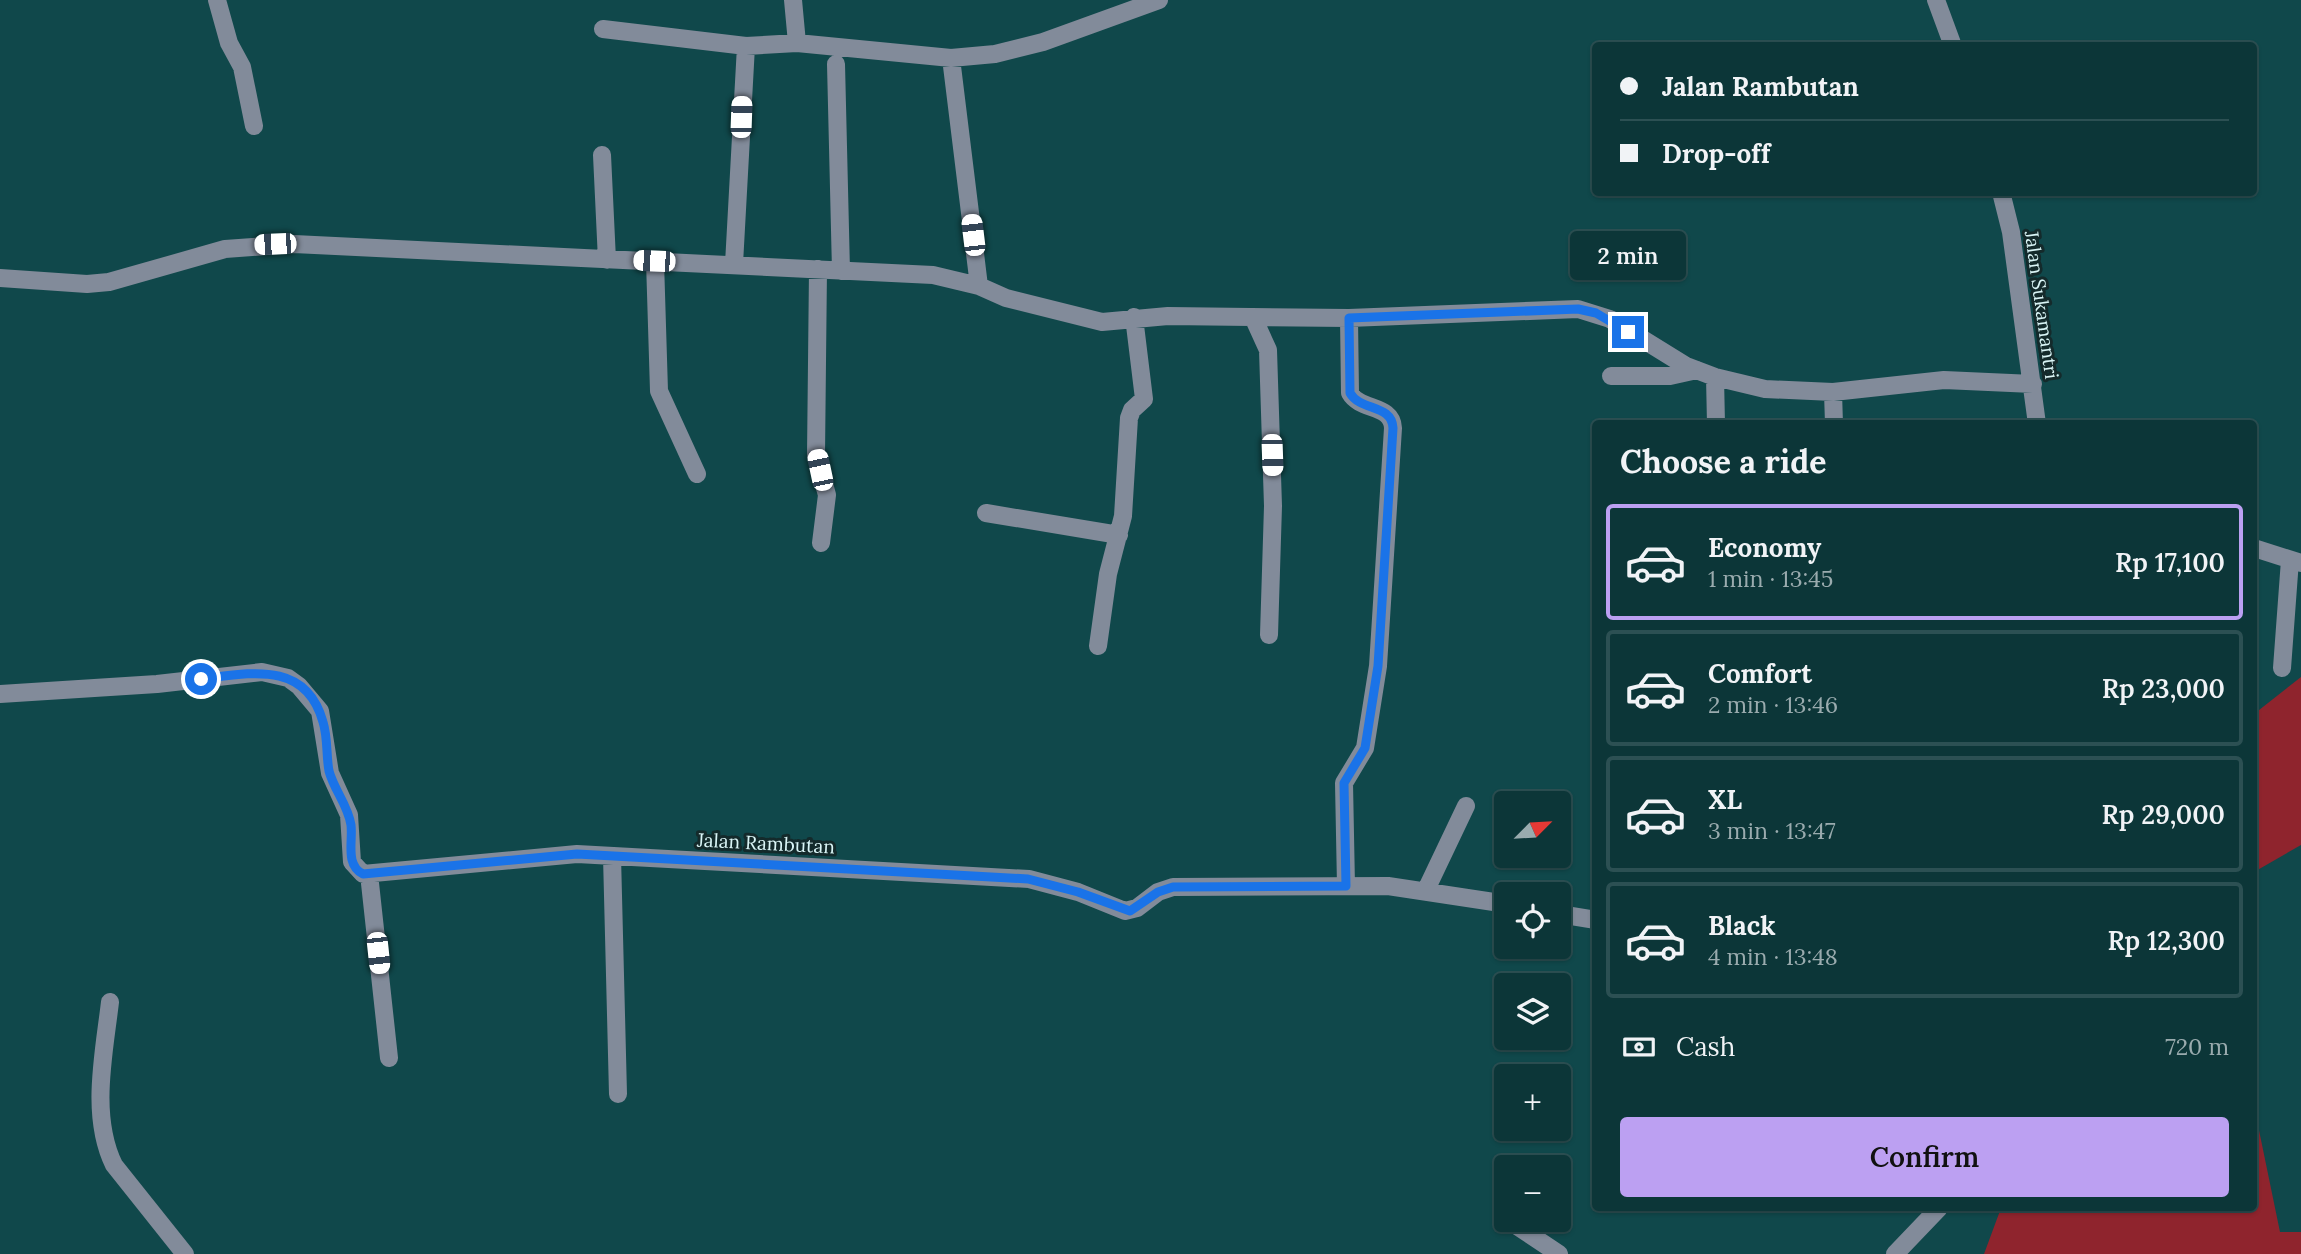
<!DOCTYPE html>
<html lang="en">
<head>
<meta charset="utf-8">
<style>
  body { margin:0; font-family:Lora,serif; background:#1a4143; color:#f1f3f6; height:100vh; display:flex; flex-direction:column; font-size:26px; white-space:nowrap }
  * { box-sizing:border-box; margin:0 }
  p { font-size:23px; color:#9aabae }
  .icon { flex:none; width:38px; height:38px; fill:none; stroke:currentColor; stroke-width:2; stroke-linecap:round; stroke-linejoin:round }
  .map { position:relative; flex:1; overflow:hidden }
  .drawer { position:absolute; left:1592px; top:420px; width:665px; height:791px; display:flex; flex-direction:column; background:#0c3638; border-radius:7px; box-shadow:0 2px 5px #0004,0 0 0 2px #2c5053 }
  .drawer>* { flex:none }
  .banner { position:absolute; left:1592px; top:42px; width:665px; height:154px; border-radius:7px; box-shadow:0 2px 5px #0004,0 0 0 2px #2c5053; display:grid; align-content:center; height:154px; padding:0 28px; background:#0c3638 }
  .needle { width:46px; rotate:66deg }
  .buttons { position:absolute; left:1494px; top:791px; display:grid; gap:14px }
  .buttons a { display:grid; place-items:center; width:77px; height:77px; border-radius:7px; background:#0c3638; box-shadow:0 2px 5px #0004,0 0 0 2px #2c5053; font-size:35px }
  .end { position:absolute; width:32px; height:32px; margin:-16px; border:9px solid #1a73e8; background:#fff; box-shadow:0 0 0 4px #fff }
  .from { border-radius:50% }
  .bubble { position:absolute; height:49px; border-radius:7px; background:#0c3638; box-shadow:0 2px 5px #0004,0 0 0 2px #2c5053; font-size:23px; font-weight:600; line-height:49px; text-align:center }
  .car { position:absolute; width:21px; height:42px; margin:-21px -10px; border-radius:9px; box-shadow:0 0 5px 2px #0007; background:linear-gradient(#fff 24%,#345 0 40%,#fff 0 76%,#345 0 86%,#fff 0) }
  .banner b { display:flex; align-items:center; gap:24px; height:66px; font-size:26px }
  .banner b+b { border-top:2px solid #2c5053 }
  .banner i { width:18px; height:18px; background:#f1f3f6 }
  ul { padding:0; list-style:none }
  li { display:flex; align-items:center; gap:21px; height:116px; margin:0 14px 10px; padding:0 14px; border:4px solid #2c5053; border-radius:7px }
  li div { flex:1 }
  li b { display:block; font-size:26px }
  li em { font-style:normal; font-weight:600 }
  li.on { border-color:#bca0f2 }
  li>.icon { width:63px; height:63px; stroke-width:1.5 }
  h2 { padding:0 28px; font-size:32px; line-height:84px }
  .pay { display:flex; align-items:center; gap:18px; height:77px; padding:0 28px; font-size:26px }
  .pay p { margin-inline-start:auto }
  .cta { display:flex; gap:14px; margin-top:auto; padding:14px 28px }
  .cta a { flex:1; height:80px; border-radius:7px; background:#bca0f2; color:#111; font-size:28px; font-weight:600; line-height:80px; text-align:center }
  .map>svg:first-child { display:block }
</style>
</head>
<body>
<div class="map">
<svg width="2301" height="1254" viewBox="0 0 2301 1254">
  <rect width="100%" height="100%" fill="#10484b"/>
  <path fill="#8f242d" d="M2301,677V845L2254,872V714Z
    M2254,1106L2280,1232H2301V1254H1984L2001,1208H2254Z"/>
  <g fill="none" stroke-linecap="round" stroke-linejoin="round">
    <path stroke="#828b9a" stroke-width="18" d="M217,0L229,43L242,67L254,126
      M793,0L797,43
      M1936,0L1953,46
      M603,29L746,46
      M951,58L979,286
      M836,64L841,271
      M602,155L607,260
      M2001,192L2011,232L2037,424
      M655,261L659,391L697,474
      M734,264L746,46L797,43L951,58L995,54L1043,42L1159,0
      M818,269L816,455L827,495L821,543
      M0,278L87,284L109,282L225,249L294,244L933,275L979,286L1006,298L1102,322L1168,316L1349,318L1578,309L1610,319L1686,366L1715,377L1765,389L1833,392L1944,380L2033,384
      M1253,317L1268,350L1273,506L1269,635
      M1611,376H1670L1697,370
      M1715,377L1716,424
      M1833,392L1834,424
      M986,513L1119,535
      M2254,548L2301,563
      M1098,646L1108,574L1123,516L1129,418L1132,410L1144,399L1134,317
      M2282,668L2290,560
      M0,694L157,684L262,672L288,678L299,686L320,711L330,773L349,815L352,862L363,874L577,854L1029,879L1078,892L1125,911L1137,908L1158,892L1173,887L1388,886L1507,904
      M612,856L618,1094
      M369,874L389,1058
      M1346,886L1344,783L1365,748L1378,666L1393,428C1392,404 1360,411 1350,393L1349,318
      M1426,890L1466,806
      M1559,914L1596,920
      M110,1002C104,1054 90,1116 114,1165L185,1254
      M1508,1220L1559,1254
      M1895,1254L1939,1208"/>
  </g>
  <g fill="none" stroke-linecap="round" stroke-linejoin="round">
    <path stroke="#1a73e8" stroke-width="9" d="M201,679C250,673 306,660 323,722C328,738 326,755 329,771C334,790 348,805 351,825C353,842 345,865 363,874L577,854L1028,879L1078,892L1130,911L1158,892L1173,887L1346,886L1344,783L1365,748L1378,666L1393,428C1392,404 1360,411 1350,393L1349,318L1578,309L1596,313L1628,332"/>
  </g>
  <g text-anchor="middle" stroke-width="6" stroke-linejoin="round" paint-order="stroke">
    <g font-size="19" fill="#daf5f6" stroke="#142a2b">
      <text transform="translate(2042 305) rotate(82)" y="7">Jalan Sukamantri</text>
      <text transform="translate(766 843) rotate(3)" y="7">Jalan Rambutan</text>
    </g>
  </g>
</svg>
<div class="buttons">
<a><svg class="needle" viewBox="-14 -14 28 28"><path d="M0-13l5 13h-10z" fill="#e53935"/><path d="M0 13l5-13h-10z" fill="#9aabae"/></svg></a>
<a><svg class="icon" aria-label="locate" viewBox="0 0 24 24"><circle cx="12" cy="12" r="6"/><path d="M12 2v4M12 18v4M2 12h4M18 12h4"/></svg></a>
<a><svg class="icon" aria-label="layers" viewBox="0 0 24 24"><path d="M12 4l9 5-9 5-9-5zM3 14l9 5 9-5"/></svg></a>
<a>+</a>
<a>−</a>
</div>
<i class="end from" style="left:201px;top:679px"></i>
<i class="end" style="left:1628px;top:332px"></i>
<div class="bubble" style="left:1570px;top:231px;width:116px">2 min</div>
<i class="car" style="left:741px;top:117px;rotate:2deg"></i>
<i class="car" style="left:973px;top:235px;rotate:353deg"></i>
<i class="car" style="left:275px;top:244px;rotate:268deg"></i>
<i class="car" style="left:654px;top:261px;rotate:272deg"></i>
<i class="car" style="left:1272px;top:455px;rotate:178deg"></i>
<i class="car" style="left:820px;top:470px;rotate:348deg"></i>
<i class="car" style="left:378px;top:953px;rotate:174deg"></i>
<div class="banner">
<b><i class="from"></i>Jalan Rambutan</b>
<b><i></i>Drop-off</b>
</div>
<section class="drawer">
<h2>Choose a ride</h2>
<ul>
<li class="on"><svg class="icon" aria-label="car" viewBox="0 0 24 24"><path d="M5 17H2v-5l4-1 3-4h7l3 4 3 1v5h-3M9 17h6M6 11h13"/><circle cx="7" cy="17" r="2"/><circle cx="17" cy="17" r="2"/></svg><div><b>Economy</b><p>1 min · 13:45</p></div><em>Rp 17,100</em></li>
<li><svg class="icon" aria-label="car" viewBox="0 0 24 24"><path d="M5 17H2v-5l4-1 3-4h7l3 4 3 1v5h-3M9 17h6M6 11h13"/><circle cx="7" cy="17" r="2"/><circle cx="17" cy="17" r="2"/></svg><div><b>Comfort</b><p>2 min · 13:46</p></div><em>Rp 23,000</em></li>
<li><svg class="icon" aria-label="car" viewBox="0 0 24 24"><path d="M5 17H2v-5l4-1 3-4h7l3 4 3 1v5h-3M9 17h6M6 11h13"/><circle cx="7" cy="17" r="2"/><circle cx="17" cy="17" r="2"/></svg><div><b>XL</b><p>3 min · 13:47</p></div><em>Rp 29,000</em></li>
<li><svg class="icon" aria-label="car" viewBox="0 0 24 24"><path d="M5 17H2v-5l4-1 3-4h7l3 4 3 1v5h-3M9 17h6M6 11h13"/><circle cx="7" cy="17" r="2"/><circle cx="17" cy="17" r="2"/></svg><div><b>Black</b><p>4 min · 13:48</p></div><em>Rp 12,300</em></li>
</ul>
<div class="pay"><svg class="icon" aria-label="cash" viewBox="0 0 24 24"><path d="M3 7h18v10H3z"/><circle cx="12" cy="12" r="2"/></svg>Cash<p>720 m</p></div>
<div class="cta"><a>Confirm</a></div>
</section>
</div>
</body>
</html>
